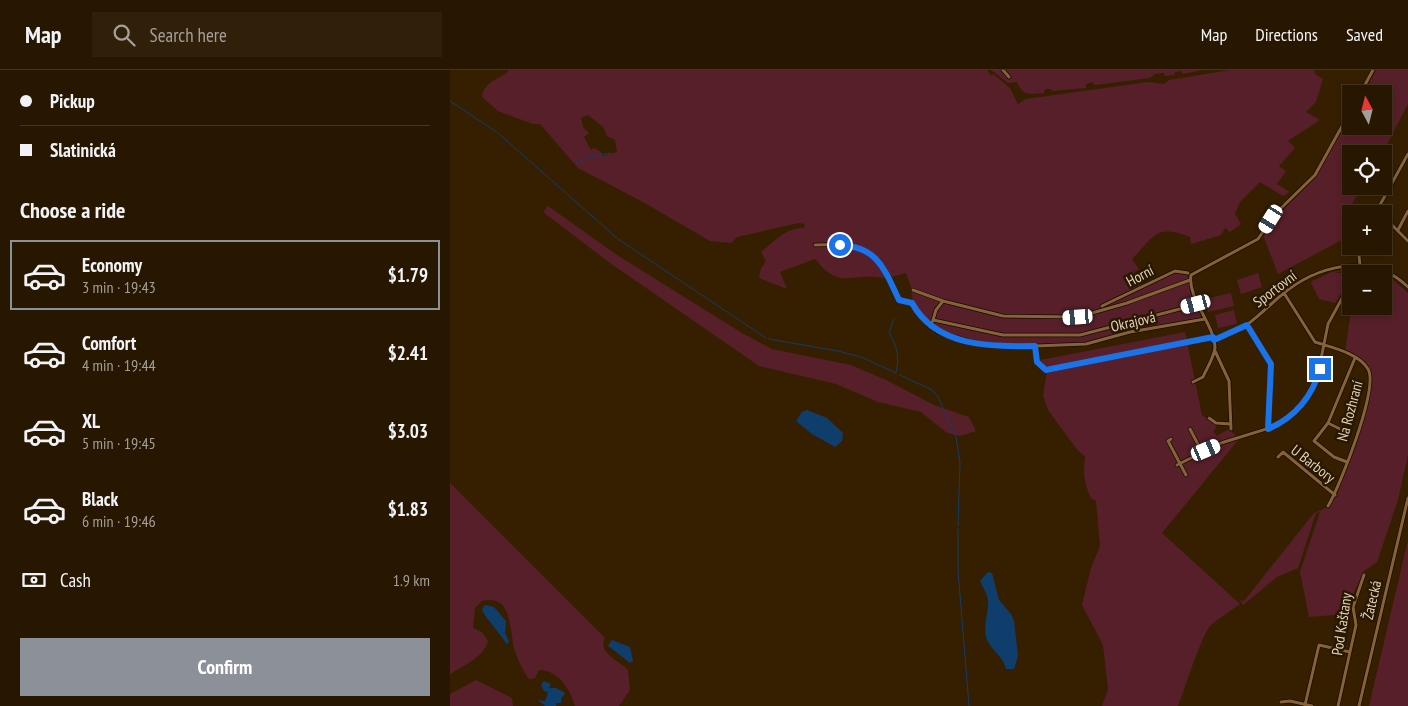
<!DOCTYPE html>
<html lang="en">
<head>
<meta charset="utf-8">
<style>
  body { margin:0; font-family:"PT Sans Narrow",sans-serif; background:#30200a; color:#f1f3f6; height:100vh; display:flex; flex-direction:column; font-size:19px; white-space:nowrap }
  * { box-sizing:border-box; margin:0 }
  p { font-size:16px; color:#a59f99 }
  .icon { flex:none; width:28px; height:28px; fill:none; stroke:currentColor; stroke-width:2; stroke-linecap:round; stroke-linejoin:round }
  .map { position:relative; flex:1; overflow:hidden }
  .side { display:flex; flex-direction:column; background:#281700; width:450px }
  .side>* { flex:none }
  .hud { display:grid; align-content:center; height:110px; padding:0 20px; background:#281700 }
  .needle { width:32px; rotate:353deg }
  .buttons { position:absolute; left:892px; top:15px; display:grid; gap:10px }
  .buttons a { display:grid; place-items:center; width:50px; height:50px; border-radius:0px; background:#281700; box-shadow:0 2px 8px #0003,0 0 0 1px #443622; font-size:25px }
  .end { position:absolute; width:22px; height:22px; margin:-11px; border:6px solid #1a73e8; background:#fff; box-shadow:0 0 0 2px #fff }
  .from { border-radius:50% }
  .car { position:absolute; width:15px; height:30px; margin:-15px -8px; border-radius:6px; box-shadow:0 0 4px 1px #0007; background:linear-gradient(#fff 24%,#345 0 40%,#fff 0 76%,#345 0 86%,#fff 0) }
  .hud b { display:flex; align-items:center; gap:18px; height:48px; font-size:19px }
  .hud b+b { border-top:1px solid #443622 }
  .hud i { width:12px; height:12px; background:#f1f3f6 }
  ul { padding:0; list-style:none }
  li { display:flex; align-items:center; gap:15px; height:70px; margin:0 10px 8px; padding:0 10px; border:2px solid transparent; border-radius:0px }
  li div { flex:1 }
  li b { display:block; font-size:19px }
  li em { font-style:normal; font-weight:600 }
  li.current { border-color:#8c9099 }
  li>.icon { width:45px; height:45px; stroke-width:1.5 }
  h2 { padding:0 20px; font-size:22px; line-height:60px }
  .pay { display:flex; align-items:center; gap:12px; height:55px; padding:0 20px; font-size:19px }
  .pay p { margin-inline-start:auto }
  .primary-button { display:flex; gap:10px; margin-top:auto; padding:10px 20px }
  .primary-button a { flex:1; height:58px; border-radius:0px; background:#8c9099; color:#fff; font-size:20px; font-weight:600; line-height:58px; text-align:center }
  header { display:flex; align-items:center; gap:30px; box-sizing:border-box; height:70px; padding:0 25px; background:#281700; border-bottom:1px solid #443622 }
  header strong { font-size:24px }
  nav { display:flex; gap:28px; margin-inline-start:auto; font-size:18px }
  .search { width:350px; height:45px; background:#30200a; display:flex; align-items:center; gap:12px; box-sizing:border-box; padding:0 18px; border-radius:0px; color:#a59f99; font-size:19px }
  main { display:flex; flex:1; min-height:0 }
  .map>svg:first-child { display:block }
</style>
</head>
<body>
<header>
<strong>Map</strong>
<div class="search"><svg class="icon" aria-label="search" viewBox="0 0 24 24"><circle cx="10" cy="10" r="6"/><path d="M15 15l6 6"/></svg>Search here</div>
<nav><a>Map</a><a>Directions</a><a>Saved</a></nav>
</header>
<main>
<section class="side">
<div class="hud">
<b><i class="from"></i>Pickup</b>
<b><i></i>Slatinická</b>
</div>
<h2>Choose a ride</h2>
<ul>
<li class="current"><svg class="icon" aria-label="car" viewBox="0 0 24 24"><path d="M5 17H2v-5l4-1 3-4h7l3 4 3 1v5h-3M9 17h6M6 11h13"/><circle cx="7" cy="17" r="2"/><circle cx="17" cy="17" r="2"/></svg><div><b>Economy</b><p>3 min · 19:43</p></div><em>$1.79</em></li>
<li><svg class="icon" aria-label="car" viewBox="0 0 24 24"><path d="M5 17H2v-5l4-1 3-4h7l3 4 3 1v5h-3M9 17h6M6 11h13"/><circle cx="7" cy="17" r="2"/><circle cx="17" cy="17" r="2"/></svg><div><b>Comfort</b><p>4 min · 19:44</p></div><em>$2.41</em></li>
<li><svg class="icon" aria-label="car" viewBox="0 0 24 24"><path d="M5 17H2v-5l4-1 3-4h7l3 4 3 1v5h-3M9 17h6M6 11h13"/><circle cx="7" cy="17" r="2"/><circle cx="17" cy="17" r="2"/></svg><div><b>XL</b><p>5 min · 19:45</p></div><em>$3.03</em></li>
<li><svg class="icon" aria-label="car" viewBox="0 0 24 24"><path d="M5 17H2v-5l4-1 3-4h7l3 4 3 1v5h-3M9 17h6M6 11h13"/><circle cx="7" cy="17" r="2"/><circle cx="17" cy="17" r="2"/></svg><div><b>Black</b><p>6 min · 19:46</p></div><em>$1.83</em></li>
</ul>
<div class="pay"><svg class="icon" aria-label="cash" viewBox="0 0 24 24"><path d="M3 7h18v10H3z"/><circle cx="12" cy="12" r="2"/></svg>Cash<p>1.9 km</p></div>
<div class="primary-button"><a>Confirm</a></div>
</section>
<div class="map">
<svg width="958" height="636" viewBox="0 0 958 636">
  <rect width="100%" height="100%" fill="#361f00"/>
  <path fill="#571f29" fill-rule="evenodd" d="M58,0H537L541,6L543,4L560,18L568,34L576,29L698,12L714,14L719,10L780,0H864L865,4L873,9L866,32L856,42L870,50L838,71L845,78L829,96L836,101L827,114L840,122L833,126L810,112L790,132L785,144L791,154L780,162L775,158L771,165L741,174L740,167C705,153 704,167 682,189L689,199L684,202L694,218L726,202L737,204L751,248L673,262L633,273L563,275L520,271L492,262L469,243L463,233L461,217L456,203L441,207L433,192L438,209C434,208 430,207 426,207C394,205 389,218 365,189L330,202L337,219L309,208L311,198L316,191L311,182C325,171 336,157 354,158L355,154L349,153L287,167L281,173L260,171L193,132L128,98L90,54H83L48,41L32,27C34,13 47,9 57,3ZM138,45L153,57L157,66L165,70L167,82L152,86L151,82L144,78L141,80L134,67L139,63L133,57L131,48Z
    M541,0H752L733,4L731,1L725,2L724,5L715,6L714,3L705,4L700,8L645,15L642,12L636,14V18L602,21L601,19H595L594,23C580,24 573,27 567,12L558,13Z
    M926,0H958V34L932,84H901V116H913L898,140L901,147V165L828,204L813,165L823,150L865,108L901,45V56H934V24H913Z
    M98,136L167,185L292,263L322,279L401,295L436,310L484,335L519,347L526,361L510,366L497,363L471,342L428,332L386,314L309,296L160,193L93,142Z
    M903,198L904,199L884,203H904L901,204V208L885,233L869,229L861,213L862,211L882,202Z
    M931,199L958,223V385L948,430L927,492L914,501L899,533V544L859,547L850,502L870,442L866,443L848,498L827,507L793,535L790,530L794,531L864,443C868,441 875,439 878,436C889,426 922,324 921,308C920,295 905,288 895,282L900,247L907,236H934V204H927Z
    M808,203L812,217L791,224L787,210Z
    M781,223L784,236L758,242L755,229Z
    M784,240L787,254L768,258L765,245Z
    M735,262L752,345L767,356L763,362L767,366L779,359L789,369L712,463L790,534C781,541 770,547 761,555C752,563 734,621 728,636H652L658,619L653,575L632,535L641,498L650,476L646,431L641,428C634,413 633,402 635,386L628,381L598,340L593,325L597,301L631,294L630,291L598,297L590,290Z
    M0,413L155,568C147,583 170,591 178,600L180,620L169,636H125C121,620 107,599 89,600L85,608L79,609C73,601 68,590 65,581C59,563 64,523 32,531L25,538L23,558L32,562L38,571C35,586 12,597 0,604Z
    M958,470V636H919Z
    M26,610L62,628L63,636H0V624Z"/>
  <path fill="#0f3e6c" d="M357,340L377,348L393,363L392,371L385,377L362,364L346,351L352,342Z
    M538,502L542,503L549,530L561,544L564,551L568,586L564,599H556C553,586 543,582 537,570C532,557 539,543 538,530C537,524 533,517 530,511Z
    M35,535L44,537L56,551L55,563L59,572L57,574L34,544L32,539Z
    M162,570L180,577L183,591L180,593L161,578L158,576Z
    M94,611L101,614L99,618H106L115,623L111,629V633H107L106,636H95L88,630L95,631L98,622L94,621L91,615Z"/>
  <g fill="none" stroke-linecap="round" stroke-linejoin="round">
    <path stroke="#0f3e6c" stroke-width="1" d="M0,31L48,63L168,169L316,268
      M126,93L139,87L161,83
      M444,249L439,263C447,276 450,287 446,302
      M319,269L388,281L411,287L446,303
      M450,305L482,320L488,327L506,367L510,393L508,456
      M508,459V500L519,636"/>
    <defs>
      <path id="minor" d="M553,0L559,7
        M910,24L923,0
        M925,144L958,84
        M934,147L958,171
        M948,160L958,141
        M365,175C399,174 421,175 440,208C444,215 445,223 449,230L462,233L469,244L488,262L525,273L559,277L636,274L680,262L755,249
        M906,204L910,195L908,176
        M463,220L493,231
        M834,223L865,272C880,277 909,283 918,299C929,318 890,416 878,436
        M652,236L725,201L738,203
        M483,250L486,240L493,231L553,246L628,247L677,233L740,210
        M797,255L821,294L818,359
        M480,257L483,250L488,251L553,265H630L749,234
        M764,270C773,263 786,263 795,256C811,245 824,230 839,219C875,193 925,184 958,217
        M585,276L588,294L593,298L600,300L763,267
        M765,281L779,311L781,359
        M743,312L753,307C757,298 764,287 765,278C765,255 737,228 741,205L808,169L825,144L865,105L901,40
        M759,348L766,353L780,354
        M878,353L892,360
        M740,359L752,382
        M721,369L718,371L736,405
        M828,387L833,382L885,425
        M897,392L884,387L864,371L878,353L905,288
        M727,395L771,373L826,356L848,340L859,326L867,309L878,254L901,212
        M831,632L840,631L862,636
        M855,635L869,575L900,582
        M888,636L906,555L903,537L914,505
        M909,636L958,428"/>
    </defs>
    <use href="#minor" stroke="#1a0a00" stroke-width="4.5"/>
    <use href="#minor" stroke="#856338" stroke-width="3"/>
  </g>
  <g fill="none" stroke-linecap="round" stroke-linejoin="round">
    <path stroke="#1a73e8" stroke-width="6" d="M390,175C429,177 435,201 449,230L462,233C486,277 541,277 585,276L587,292L596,300L763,267L764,270L797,255L821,294L818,359C846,347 862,327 870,299"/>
  </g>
  <g text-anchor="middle" stroke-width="5" stroke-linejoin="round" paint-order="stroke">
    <g font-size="15" fill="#e3d0ba" stroke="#281802">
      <text transform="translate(690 206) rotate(-28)" y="5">Horní</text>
      <text transform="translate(825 219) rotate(-37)" y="5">Sportovní</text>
      <text transform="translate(683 252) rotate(-13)" y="5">Okrajová</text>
      <text transform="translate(900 341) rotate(-75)" y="5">Na Rozhraní</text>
      <text transform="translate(863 394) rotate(38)" y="5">U Barbory</text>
      <text transform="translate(922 530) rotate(-77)" y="5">Žatecká</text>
      <text transform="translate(892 554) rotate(-81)" y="5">Pod Kaštany</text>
    </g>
  </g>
</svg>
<div class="buttons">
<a><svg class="needle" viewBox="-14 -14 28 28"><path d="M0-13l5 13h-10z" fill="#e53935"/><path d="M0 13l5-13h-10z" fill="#a59f99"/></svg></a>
<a><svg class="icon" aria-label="locate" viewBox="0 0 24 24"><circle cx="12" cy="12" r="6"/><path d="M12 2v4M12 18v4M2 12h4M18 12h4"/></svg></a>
<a>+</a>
<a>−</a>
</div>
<i class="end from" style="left:390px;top:175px"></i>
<i class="end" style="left:870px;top:299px"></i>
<i class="car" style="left:821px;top:149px;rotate:212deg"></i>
<i class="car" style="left:746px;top:234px;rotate:255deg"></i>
<i class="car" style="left:628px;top:247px;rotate:266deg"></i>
<i class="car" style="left:756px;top:380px;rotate:67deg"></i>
</div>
</main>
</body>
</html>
